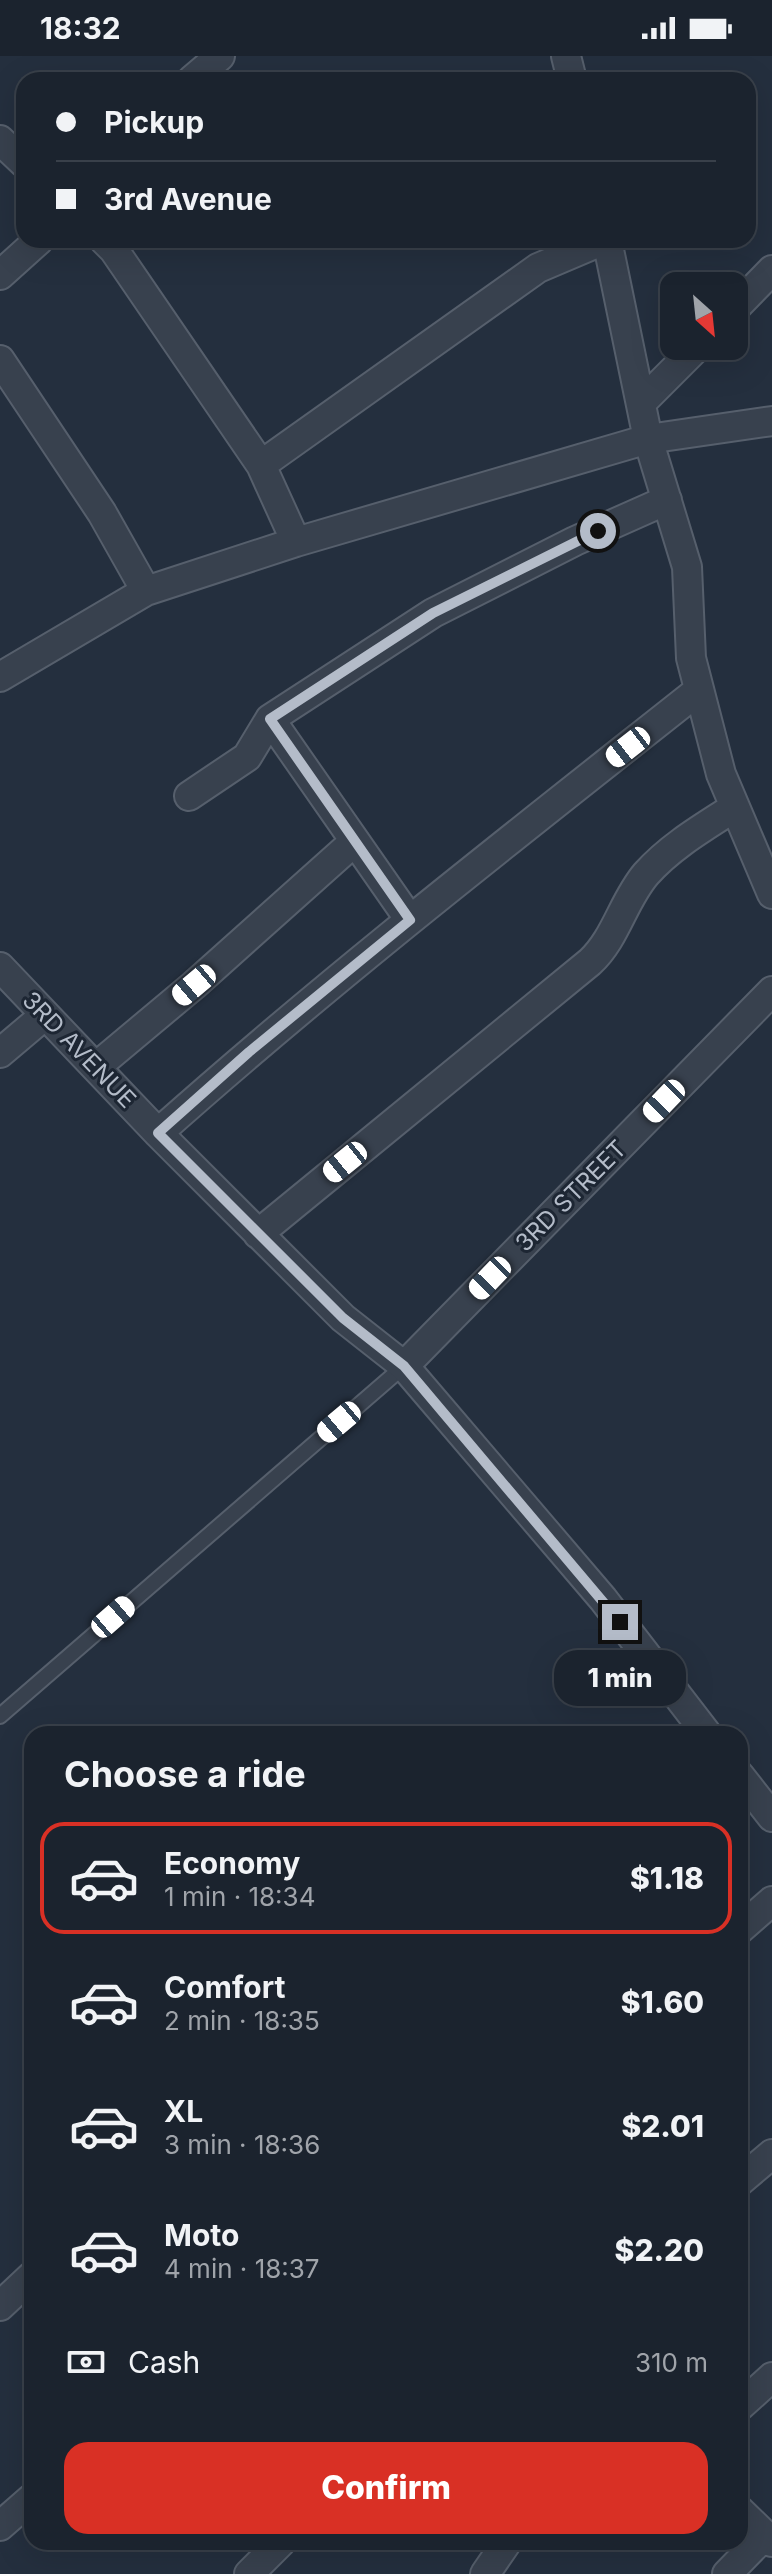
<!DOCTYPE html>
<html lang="en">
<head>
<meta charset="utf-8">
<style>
  body { margin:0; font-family:Inter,sans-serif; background:#242b36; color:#f1f3f6; height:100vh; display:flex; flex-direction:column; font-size:30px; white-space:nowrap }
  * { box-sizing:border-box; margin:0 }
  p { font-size:26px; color:#a0a4aa }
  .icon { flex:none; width:44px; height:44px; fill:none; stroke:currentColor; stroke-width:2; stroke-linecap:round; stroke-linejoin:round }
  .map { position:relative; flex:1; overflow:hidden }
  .panel { position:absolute; left:24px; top:1670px; width:724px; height:824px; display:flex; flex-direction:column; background:#1b232e; border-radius:24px; box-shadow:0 8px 32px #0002,0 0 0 2px #39404a }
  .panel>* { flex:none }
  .hud { position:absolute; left:16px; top:16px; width:740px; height:176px; border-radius:24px; box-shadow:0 8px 32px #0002,0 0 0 2px #39404a; display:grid; align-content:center; height:176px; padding:0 40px; background:#1b232e }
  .needle { width:52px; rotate:153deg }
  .fabs { position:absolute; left:660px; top:216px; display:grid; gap:16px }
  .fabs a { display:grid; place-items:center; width:88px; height:88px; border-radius:16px; background:#1b232e; box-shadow:0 8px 32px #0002,0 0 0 2px #39404a; font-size:40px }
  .end { position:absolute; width:36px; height:36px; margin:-18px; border:10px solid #b4bcc9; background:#111; box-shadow:0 0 0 4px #111 }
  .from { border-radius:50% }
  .bubble { position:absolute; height:56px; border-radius:24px; background:#1b232e; box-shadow:0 8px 32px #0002,0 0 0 2px #39404a; font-size:26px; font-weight:800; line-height:56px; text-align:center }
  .car { position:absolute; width:24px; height:48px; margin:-24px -12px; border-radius:10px; box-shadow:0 0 6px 2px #0007; background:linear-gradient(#fff 24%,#345 0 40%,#fff 0 76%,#345 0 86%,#fff 0) }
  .hud b { display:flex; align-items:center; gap:28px; height:76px; font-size:30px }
  .hud b+b { border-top:2px solid #39404a }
  .hud i { width:20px; height:20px; background:#f1f3f6 }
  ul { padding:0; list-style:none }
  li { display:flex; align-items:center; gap:24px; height:112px; margin:0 16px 12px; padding:0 24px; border:4px solid transparent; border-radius:24px }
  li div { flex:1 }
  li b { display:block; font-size:30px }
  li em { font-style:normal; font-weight:800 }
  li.active { border-color:#d93025 }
  li>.icon { width:72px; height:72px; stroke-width:1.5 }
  h2 { padding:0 40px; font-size:36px; line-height:96px }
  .pay { display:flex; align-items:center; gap:20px; height:88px; padding:0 40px; font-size:30px }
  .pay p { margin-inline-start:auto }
  .action { display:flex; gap:16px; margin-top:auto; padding:16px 40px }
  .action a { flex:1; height:92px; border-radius:24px; background:#d93025; color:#fff; font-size:32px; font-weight:800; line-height:92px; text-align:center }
  .status { display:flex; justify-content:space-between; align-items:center; height:56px; padding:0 40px; background:#1b232e; direction:ltr }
  .status svg { height:22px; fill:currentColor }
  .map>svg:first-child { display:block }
</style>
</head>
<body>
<div class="status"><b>18:32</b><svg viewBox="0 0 49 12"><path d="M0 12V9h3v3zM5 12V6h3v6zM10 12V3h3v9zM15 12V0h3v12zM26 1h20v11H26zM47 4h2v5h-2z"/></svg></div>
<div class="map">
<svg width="772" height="2518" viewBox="0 0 772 2518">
  <rect width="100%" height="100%" fill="#242f3e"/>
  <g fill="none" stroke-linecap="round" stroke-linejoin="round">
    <defs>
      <path id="service" d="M0,1660L404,1310"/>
      <path id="minor" d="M566,0L572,24
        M192,24L220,0
        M0,84L24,107
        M104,184L114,194L261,409L296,486
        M607,184L648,383L687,511L691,602L721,718L772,838
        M0,219L39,184
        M734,253L772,214
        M0,304L102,457L146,535
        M642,346L698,290
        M261,409L538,212L604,184
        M0,621L146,535L296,486L648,383L772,365
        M270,663L410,864
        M189,740L247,701L270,663L433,557L575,485L667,444
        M0,911L158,1077L343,1262L404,1310L603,1543L707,1678
        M0,997L45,959
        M96,1011L194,929L355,785
        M158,1077C332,922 516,779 699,634
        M258,1178L590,906C616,882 623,845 646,818C671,790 704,771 735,751
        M404,1310L772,935
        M740,1720L772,1761
        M740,1873L772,1845
        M740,2125L772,2098
        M0,2250L32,2220
        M740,2350L772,2321
        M740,2455L772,2486
        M0,2470L32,2442
        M249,2518L281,2486
        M485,2518L507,2486
        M727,2518L765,2479"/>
    </defs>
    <use href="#service" stroke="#565f6c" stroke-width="18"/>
    <use href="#minor" stroke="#565f6c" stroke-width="32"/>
    <use href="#service" stroke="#38414e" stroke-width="14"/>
    <use href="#minor" stroke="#38414e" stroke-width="28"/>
  </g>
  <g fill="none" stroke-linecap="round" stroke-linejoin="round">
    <path stroke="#b4bcc9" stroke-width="10" d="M598,475L433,557L270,663L410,864L249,996L158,1077L343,1262L404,1310L620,1566"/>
  </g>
  <g text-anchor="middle" stroke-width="6" stroke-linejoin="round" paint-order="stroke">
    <g font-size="24" fill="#b4bcc9" stroke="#1d2633">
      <text transform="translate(79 994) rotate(46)" y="8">3RD AVENUE</text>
      <text transform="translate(571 1140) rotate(-45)" y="8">3RD STREET</text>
    </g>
  </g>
</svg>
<div class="fabs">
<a><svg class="needle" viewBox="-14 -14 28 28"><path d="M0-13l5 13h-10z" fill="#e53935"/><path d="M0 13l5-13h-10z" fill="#a0a4aa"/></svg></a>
</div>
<i class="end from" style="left:598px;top:475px"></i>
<i class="end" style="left:620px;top:1566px"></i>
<div class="bubble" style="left:554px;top:1594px;width:132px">1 min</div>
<i class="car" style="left:628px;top:691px;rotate:232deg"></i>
<i class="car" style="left:194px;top:929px;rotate:230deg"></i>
<i class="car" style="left:664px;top:1045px;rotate:224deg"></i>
<i class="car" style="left:345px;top:1106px;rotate:231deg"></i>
<i class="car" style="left:490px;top:1222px;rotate:224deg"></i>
<i class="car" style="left:339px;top:1366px;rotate:230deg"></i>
<i class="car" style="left:113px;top:1561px;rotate:49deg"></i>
<div class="hud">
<b><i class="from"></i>Pickup</b>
<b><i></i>3rd Avenue</b>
</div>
<section class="panel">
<h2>Choose a ride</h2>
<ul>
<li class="active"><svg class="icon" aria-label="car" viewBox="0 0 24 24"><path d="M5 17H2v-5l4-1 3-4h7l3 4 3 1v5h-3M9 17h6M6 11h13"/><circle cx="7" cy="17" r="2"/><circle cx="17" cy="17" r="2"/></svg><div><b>Economy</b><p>1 min · 18:34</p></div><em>$1.18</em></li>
<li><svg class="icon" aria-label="car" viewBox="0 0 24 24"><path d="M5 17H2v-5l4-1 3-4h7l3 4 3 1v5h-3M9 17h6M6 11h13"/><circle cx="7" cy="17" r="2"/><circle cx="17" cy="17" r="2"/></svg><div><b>Comfort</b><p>2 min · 18:35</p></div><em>$1.60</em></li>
<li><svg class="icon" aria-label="car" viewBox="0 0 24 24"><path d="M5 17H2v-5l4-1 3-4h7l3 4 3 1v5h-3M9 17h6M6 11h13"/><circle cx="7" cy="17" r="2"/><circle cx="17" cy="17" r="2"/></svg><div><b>XL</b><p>3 min · 18:36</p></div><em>$2.01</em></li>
<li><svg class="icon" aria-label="car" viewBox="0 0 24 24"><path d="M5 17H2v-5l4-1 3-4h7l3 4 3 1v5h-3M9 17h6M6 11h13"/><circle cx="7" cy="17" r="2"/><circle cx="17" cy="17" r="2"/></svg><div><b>Moto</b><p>4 min · 18:37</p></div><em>$2.20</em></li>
</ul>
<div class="pay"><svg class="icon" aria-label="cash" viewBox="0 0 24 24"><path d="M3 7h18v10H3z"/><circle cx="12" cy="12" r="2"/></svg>Cash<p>310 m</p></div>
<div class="action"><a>Confirm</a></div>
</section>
</div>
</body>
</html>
